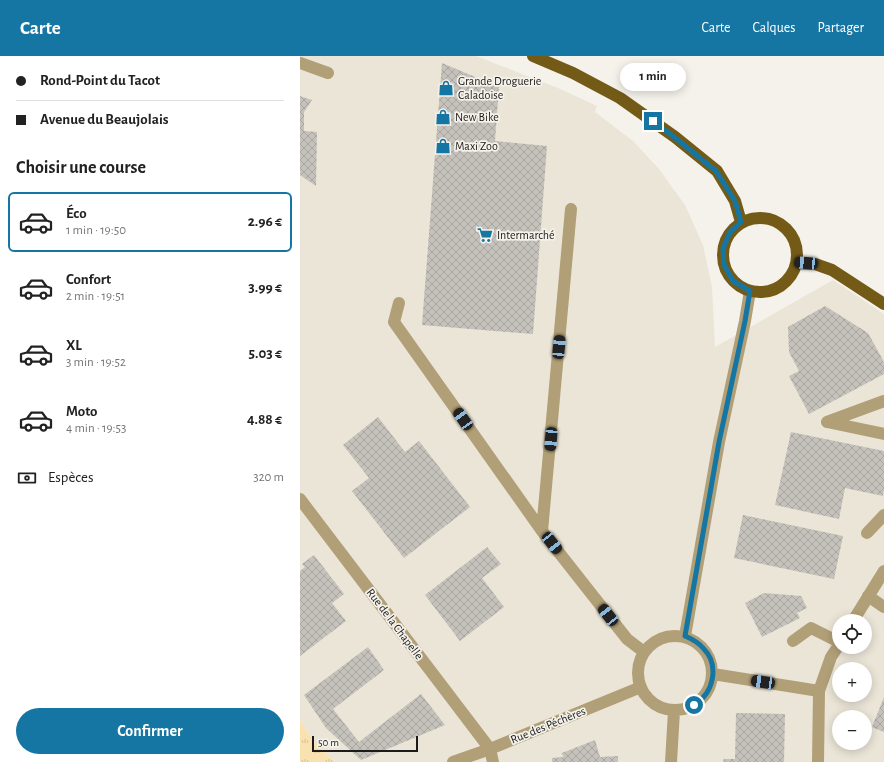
<!DOCTYPE html>
<html lang="fr">
<head>
<meta charset="utf-8">
<style>
  body { margin:0; font-family:"Alegreya Sans",sans-serif; background:#f6f6f6; color:#222; height:100vh; display:flex; flex-direction:column; font-size:15px; white-space:nowrap }
  * { box-sizing:border-box; margin:0 }
  p { font-size:13px; color:#767676 }
  .icon { flex:none; width:22px; height:22px; fill:none; stroke:currentColor; stroke-width:2; stroke-linecap:round; stroke-linejoin:round }
  .map { position:relative; flex:1; overflow:hidden }
  .details { display:flex; flex-direction:column; background:#fff; width:300px }
  .details>* { flex:none }
  .guide { display:grid; align-content:center; height:88px; padding:0 16px; background:#fff }
  .controls { position:absolute; left:532px; top:558px; display:grid; gap:8px }
  .controls a { display:grid; place-items:center; width:40px; height:40px; border-radius:50%; background:#fff; box-shadow:0 2px 10px #0003; font-size:20px }
  .scale { position:absolute; left:12px; bottom:10px; width:106px; box-sizing:border-box; padding-left:4px; border:2px solid #1c1b19; border-top:0; font-size:11px; line-height:14px; white-space:nowrap; color:#1c1b19; -webkit-text-stroke:3px #f5f2eb; paint-order:stroke }
  .end { position:absolute; width:18px; height:18px; margin:-9px; border:5px solid #1676a3; background:#fff; box-shadow:0 0 0 2px #fff }
  .from { border-radius:50% }
  .bubble { position:absolute; height:28px; border-radius:14px; background:#fff; box-shadow:0 2px 10px #0003; font-size:13px; font-weight:700; line-height:28px; text-align:center }
  .car { position:absolute; width:12px; height:24px; margin:-12px -6px; border-radius:5px; box-shadow:0 0 3px 1px #0007; background:linear-gradient(#222 24%,#8ab4d8 0 40%,#222 0 76%,#8ab4d8 0 86%,#222 0) }
  .guide b { display:flex; align-items:center; gap:14px; height:38px; font-size:15px }
  .guide b+b { border-top:1px solid #e0e0e0 }
  .guide i { width:10px; height:10px; background:#222 }
  ul { padding:0; list-style:none }
  li { display:flex; align-items:center; gap:12px; height:60px; margin:0 8px 6px; padding:0 8px; border:2px solid transparent; border-radius:6px }
  li div { flex:1 }
  li b { display:block; font-size:15px }
  li em { font-style:normal; font-weight:700 }
  li.selected { border-color:#1676a3 }
  li>.icon { width:36px; height:36px; stroke-width:1.5 }
  h2 { padding:0 16px; font-size:18px; line-height:48px }
  .pay { display:flex; align-items:center; gap:10px; height:44px; padding:0 16px; font-size:15px }
  .pay p { margin-inline-start:auto }
  .button { display:flex; gap:8px; margin-top:auto; padding:8px 16px }
  .button a { flex:1; height:46px; border-radius:24px; background:#1676a3; color:#fff; font-size:16px; font-weight:700; line-height:46px; text-align:center }
  header { display:flex; align-items:center; gap:24px; box-sizing:border-box; height:56px; padding:0 20px; background:#1676a3; color:#fff }
  header strong { font-size:19px }
  nav { display:flex; gap:22px; margin-inline-start:auto; font-size:14px }
  main { display:flex; flex:1; min-height:0 }
  .map>svg:first-child { display:block }
</style>
</head>
<body>
<header>
<strong>Carte</strong>
<nav><a>Carte</a><a>Calques</a><a>Partager</a></nav>
</header>
<main>
<section class="details">
<div class="guide">
<b><i class="from"></i>Rond-Point du Tacot</b>
<b><i></i>Avenue du Beaujolais</b>
</div>
<h2>Choisir une course</h2>
<ul>
<li class="selected"><svg class="icon" aria-label="car" viewBox="0 0 24 24"><path d="M5 17H2v-5l4-1 3-4h7l3 4 3 1v5h-3M9 17h6M6 11h13"/><circle cx="7" cy="17" r="2"/><circle cx="17" cy="17" r="2"/></svg><div><b>Éco</b><p>1 min · 19:50</p></div><em>2.96 €</em></li>
<li><svg class="icon" aria-label="car" viewBox="0 0 24 24"><path d="M5 17H2v-5l4-1 3-4h7l3 4 3 1v5h-3M9 17h6M6 11h13"/><circle cx="7" cy="17" r="2"/><circle cx="17" cy="17" r="2"/></svg><div><b>Confort</b><p>2 min · 19:51</p></div><em>3.99 €</em></li>
<li><svg class="icon" aria-label="car" viewBox="0 0 24 24"><path d="M5 17H2v-5l4-1 3-4h7l3 4 3 1v5h-3M9 17h6M6 11h13"/><circle cx="7" cy="17" r="2"/><circle cx="17" cy="17" r="2"/></svg><div><b>XL</b><p>3 min · 19:52</p></div><em>5.03 €</em></li>
<li><svg class="icon" aria-label="car" viewBox="0 0 24 24"><path d="M5 17H2v-5l4-1 3-4h7l3 4 3 1v5h-3M9 17h6M6 11h13"/><circle cx="7" cy="17" r="2"/><circle cx="17" cy="17" r="2"/></svg><div><b>Moto</b><p>4 min · 19:53</p></div><em>4.88 €</em></li>
</ul>
<div class="pay"><svg class="icon" aria-label="cash" viewBox="0 0 24 24"><path d="M3 7h18v10H3z"/><circle cx="12" cy="12" r="2"/></svg>Espèces<p>320 m</p></div>
<div class="button"><a>Confirmer</a></div>
</section>
<div class="map">
<svg width="584" height="706" viewBox="0 0 584 706">
  <defs>
    <pattern id="park-tufts" width="24" height="20" patternUnits="userSpaceOnUse"><rect width="24" height="20" fill="#f9e2b0"/><path d="M3 7l-1-3M5 7V3M7 7l1-3M15 17l-1-3M17 17v-4M19 17l1-3" fill="none" stroke="#d5c197"/></pattern>
    <pattern id="building-cross-hatch" width="8" height="8" patternUnits="userSpaceOnUse"><rect width="8" height="8" fill="#c5c2bc"/><path d="M0 0l8 8M0 8l8-8" fill="none" stroke="#a9a6a1"/></pattern>
  </defs>
  <rect width="100%" height="100%" fill="#f5f2eb"/>
  <path fill="#ebe5d7" fill-rule="evenodd" d="M0,0H176L258,32L297,50L295,56L333,85L359,113L385,149L403,189L412,231L415,291L533,224L584,258V706H35L13,685L0,664ZM539,565H565V591H539ZM539,613H565V639H539ZM539,661H565V687H539Z"/>
  <path fill="url(#park-tufts)" d="M0,664L13,685L35,706H0Z"/>
  <path fill="url(#building-cross-hatch)" d="M142,7L199,31L195,85L247,90L233,278L122,269Z
    M0,40L12,44L4,56V75L17,76L16,130L0,119Z
    M525,250L568,277L584,306V318L509,358L489,320L499,315L489,296L488,271Z
    M78,361L105,396L119,385L170,451L104,502L52,435L69,422L43,389Z
    M491,376L584,395V433L583,440L545,432L539,463L475,449Z
    M443,459L543,480L534,523L434,502Z
    M187,491L201,508L182,522L204,551L160,585L125,539Z
    M14,499L44,538L32,547L46,565L0,600V515L5,511L2,508Z
    M464,537L501,540L507,552L497,557L500,562L462,581L445,547Z
    M68,591L84,614L33,653L59,686L121,638L145,669L61,704L26,672L4,639Z
    M584,641V676L572,671Z
    M436,657L485,658L484,706H423L424,703H435Z
    M295,684L300,701L318,700V706H252V702L263,701L262,697Z"/>
  <g fill="none" stroke-linecap="round" stroke-linejoin="round">
    <path stroke="#b19f77" stroke-width="12" d="M0,7L28,17
      M99,247L94,266L242,475L327,583L344,596
      M527,366L584,345
      M527,366L584,378
      M0,443L190,693L193,706
      M242,475L271,153
      M567,477L584,459
      M568,540L584,551
      M553,565L584,515
      M338 617a37 37 0 1 1 74 0a37 37 0 1 1-74 0Z
      M385,580L419,386L445,265L450,235
      M493,585L511,572L539,586
      M413,618L519,635
      M153,706L190,693L341,631
      M371,706L374,655
      M518,706L519,635L531,601L539,589"/>
    <path stroke="#745a17" stroke-width="12" d="M233,0L273,17L320,42L375,81L417,115L435,145L441,166
      M423 199a37 37 0 1 1 74 0a37 37 0 1 1-74 0Z
      M497,207L515,208L532,214L584,248"/>
  </g>
  <g fill="none" stroke-linecap="round" stroke-linejoin="round">
    <path stroke="#1676a3" stroke-width="5" d="M353,65L374,81L416,115L435,145L441,166L430,176L423,192L424,209L433,225L450,235L445,265L419,386L385,580C392,583 398,586 403,592C420,609 414,637 394,649"/>
  </g>
  <defs>
    <symbol id="shop-bare" viewBox="-9 -9 18 18"><path d="M-5-2.5h2.3a2.7 3.5 0 0 1 5.4 0H5L5.5 6h-11ZM-1.5-2.5h3a1.5 2.3 0 0 0-3 0Z" fill="#1676a3" stroke="#f5f2eb" stroke-width="2.5" paint-order="stroke"/></symbol>
    <symbol id="supermarket-bare" viewBox="-9 -9 18 18"><path d="M-6-5.5h2.5l.6 2H6L4.5 2H-2.5L-4.4-4H-6ZM-1.5 3.2a1.3 1.3 0 1 0 .1 0ZM3 3.2a1.3 1.3 0 1 0 .1 0Z" fill="#1676a3" stroke="#f5f2eb" stroke-width="2.5" paint-order="stroke"/></symbol>
  </defs>
  <g fill-rule="evenodd">
    <use href="#shop-bare" x="135" y="21" width="22" height="22"/>
    <use href="#shop-bare" x="132" y="50" width="22" height="22"/>
    <use href="#shop-bare" x="132" y="79" width="22" height="22"/>
    <use href="#supermarket-bare" x="174" y="168" width="22" height="22"/>
  </g>
  <g text-anchor="middle" stroke-width="3.5" stroke-linejoin="round" paint-order="stroke">
    <g font-size="12" fill="#1c1b19" stroke="#f5f2eb" text-anchor="start">
      <text x="158" y="29">Grande Droguerie<tspan x="158" dy="14">Caladoise</tspan></text>
      <text x="155" y="65">New Bike</text>
      <text x="155" y="94">Maxi Zoo</text>
      <text x="197" y="183">Intermarché</text>
    </g>
    <g font-size="12" fill="#1c1b19" stroke="#f5f2eb">
      <text transform="translate(95 568) rotate(53)" y="4">Rue de la Chapelle</text>
      <text transform="translate(248 669) rotate(-22)" y="4">Rue des Péchères</text>
    </g>
  </g>
</svg>
<div class="controls">
<a><svg class="icon" aria-label="locate" viewBox="0 0 24 24"><circle cx="12" cy="12" r="6"/><path d="M12 2v4M12 18v4M2 12h4M18 12h4"/></svg></a>
<a>+</a>
<a>−</a>
</div>
<div class="scale">50 m</div>
<i class="end from" style="left:394px;top:649px"></i>
<i class="end" style="left:353px;top:65px"></i>
<div class="bubble" style="left:320px;top:7px;width:66px">1 min</div>
<i class="car" style="left:506px;top:207px;rotate:274deg"></i>
<i class="car" style="left:259px;top:291px;rotate:5deg"></i>
<i class="car" style="left:163px;top:363px;rotate:325deg"></i>
<i class="car" style="left:251px;top:383px;rotate:185deg"></i>
<i class="car" style="left:252px;top:487px;rotate:142deg"></i>
<i class="car" style="left:308px;top:559px;rotate:322deg"></i>
<i class="car" style="left:463px;top:626px;rotate:278deg"></i>
</div>
</main>
</body>
</html>
